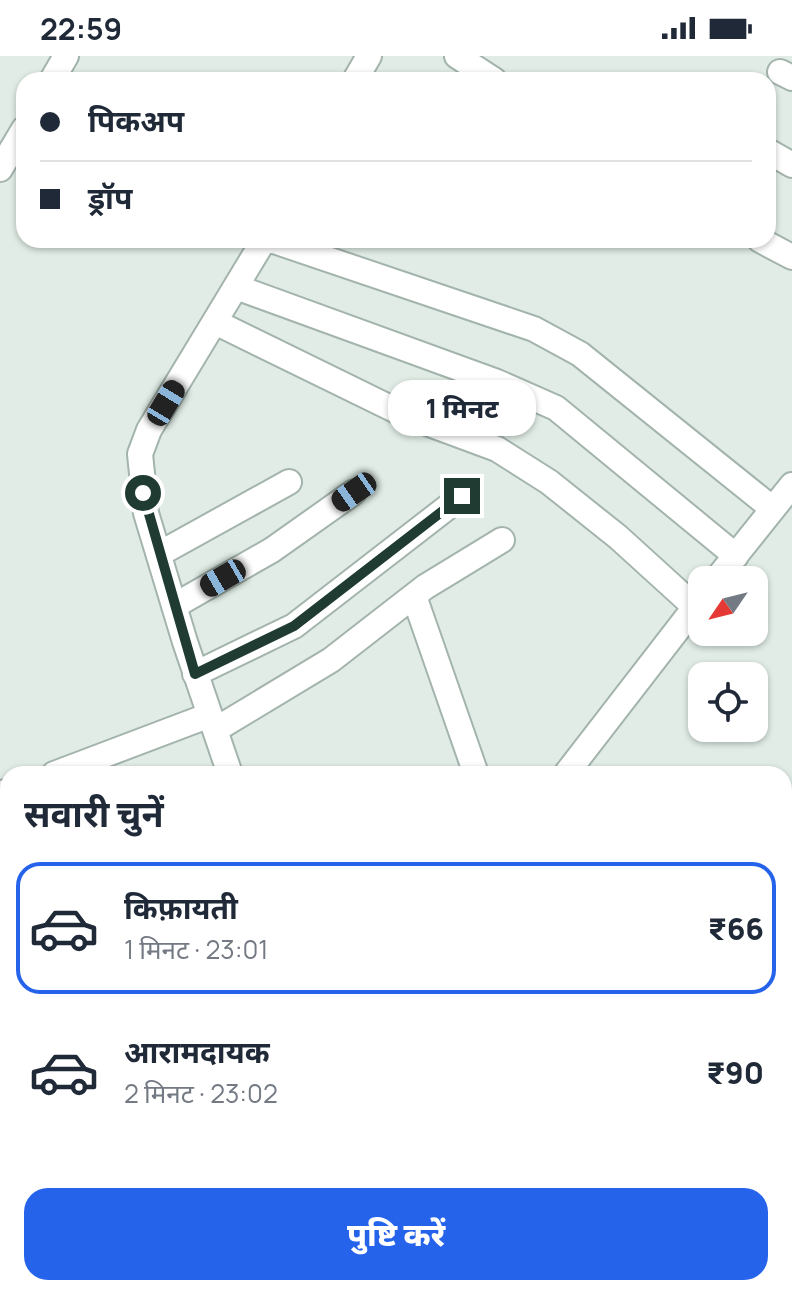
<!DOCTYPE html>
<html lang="hi">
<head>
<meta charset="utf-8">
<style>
  body { margin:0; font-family:Manrope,"Noto Sans Devanagari",sans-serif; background:#f6f6f7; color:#1f2937; height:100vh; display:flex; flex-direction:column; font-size:30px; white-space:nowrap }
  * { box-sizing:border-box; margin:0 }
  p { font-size:26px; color:#747a83 }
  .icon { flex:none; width:44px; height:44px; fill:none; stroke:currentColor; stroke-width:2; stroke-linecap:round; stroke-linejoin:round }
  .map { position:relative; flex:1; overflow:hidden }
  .panel { position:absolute; left:0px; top:710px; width:792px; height:530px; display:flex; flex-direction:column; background:#fff; border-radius:24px 24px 0 0; box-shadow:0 2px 6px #0004 }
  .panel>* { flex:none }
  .hud { position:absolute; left:16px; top:16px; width:760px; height:176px; border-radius:24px; box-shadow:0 2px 6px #0004; display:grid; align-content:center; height:176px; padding:0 24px; background:#fff }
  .needle { width:52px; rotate:235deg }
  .buttons { position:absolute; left:688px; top:510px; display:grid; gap:16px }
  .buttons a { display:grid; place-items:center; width:80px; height:80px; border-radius:16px; background:#fff; box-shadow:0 2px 6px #0004; font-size:40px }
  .end { position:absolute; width:36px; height:36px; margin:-18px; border:10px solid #203c32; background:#fff; box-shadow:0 0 0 4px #fff }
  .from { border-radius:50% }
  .bubble { position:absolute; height:56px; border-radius:24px; background:#fff; box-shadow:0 2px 6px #0004; font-size:26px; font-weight:800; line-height:56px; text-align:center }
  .car { position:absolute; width:24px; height:48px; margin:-24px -12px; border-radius:10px; box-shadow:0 0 6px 2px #0007; background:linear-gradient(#222 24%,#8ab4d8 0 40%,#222 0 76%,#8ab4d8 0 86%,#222 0) }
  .hud b { display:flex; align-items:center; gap:28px; height:76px; font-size:30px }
  .hud b+b { border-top:2px solid #e0e1e3 }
  .hud i { width:20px; height:20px; background:#1f2937 }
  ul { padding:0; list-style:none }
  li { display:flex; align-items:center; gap:24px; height:132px; margin:0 16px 12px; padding:0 8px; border:4px solid transparent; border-radius:24px }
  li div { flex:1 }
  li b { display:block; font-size:30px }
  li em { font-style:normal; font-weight:800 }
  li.on { border-color:#2563eb }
  li>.icon { width:72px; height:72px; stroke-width:1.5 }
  h2 { padding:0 24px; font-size:36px; line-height:96px }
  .primary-button { display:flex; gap:16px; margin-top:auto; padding:16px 24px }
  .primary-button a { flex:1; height:92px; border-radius:24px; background:#2563eb; color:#fff; font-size:32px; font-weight:800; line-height:92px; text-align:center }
  .status { display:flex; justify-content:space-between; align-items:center; height:56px; padding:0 40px; background:#fff; direction:ltr }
  .status svg { height:22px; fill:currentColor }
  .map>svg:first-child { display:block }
</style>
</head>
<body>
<div class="status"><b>22:59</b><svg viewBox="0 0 49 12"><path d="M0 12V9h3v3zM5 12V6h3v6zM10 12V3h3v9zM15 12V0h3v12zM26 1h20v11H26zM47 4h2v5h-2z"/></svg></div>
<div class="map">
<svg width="792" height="1239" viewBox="0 0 792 1239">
  <rect width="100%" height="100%" fill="#e0ece5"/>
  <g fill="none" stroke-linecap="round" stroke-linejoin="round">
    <defs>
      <path id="minor" d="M457,0L494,24
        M780,16L792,22
        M52,24L66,0
        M355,24L369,0
        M768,95L792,109
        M0,113L24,73
        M271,184L534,273L580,298L773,453
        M760,184L792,201
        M236,231L497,326L556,352L736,500
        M215,266L405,359L497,393L549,426L618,481L695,551
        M159,498L289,426
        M716,524L792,429
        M414,540L476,718
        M174,550L272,494L354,436
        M195,618L294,570L462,440
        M215,674L331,604L425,531L502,484
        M54,718L210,659
        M230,718L185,586L146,457L140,398L149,374L264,184
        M566,718L702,542
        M0,738L8,735
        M784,813L792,802
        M0,1013L8,1010
        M784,1082L792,1072
        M784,1146L792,1153
        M152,1232L155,1239
        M495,1232L503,1239
        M357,1239L373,1232
        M557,1239L563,1232"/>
    </defs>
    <use href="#minor" stroke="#a3b4ac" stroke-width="28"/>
    <use href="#minor" stroke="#fff" stroke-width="24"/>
  </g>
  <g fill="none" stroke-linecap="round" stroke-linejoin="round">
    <path stroke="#203c32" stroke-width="10" d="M143,437L195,618L294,570L462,440"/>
  </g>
</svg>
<div class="buttons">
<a><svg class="needle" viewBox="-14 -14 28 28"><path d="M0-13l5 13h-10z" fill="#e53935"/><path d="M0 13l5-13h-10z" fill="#747a83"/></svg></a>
<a><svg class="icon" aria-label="locate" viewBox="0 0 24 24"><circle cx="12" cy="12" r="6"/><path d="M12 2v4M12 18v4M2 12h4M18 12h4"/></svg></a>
</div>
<i class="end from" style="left:143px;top:437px"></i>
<i class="end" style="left:462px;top:440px"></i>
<div class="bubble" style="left:388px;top:324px;width:148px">1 मिनट</div>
<i class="car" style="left:166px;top:347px;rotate:31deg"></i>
<i class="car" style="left:354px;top:436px;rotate:235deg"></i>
<i class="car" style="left:223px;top:522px;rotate:240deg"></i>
<div class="hud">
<b><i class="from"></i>पिकअप</b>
<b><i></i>ड्रॉप</b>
</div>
<section class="panel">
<h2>सवारी चुनें</h2>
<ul>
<li class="on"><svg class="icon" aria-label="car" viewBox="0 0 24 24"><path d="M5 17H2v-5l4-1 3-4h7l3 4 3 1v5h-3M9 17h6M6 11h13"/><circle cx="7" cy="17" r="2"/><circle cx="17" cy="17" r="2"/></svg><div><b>किफ़ायती</b><p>1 मिनट · 23:01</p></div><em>₹66</em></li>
<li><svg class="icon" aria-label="car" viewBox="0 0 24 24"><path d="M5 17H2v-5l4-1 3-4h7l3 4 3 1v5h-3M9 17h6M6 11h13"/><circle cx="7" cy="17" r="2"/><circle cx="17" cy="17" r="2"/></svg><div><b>आरामदायक</b><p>2 मिनट · 23:02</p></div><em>₹90</em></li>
</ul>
<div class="primary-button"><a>पुष्टि करें</a></div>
</section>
</div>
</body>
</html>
